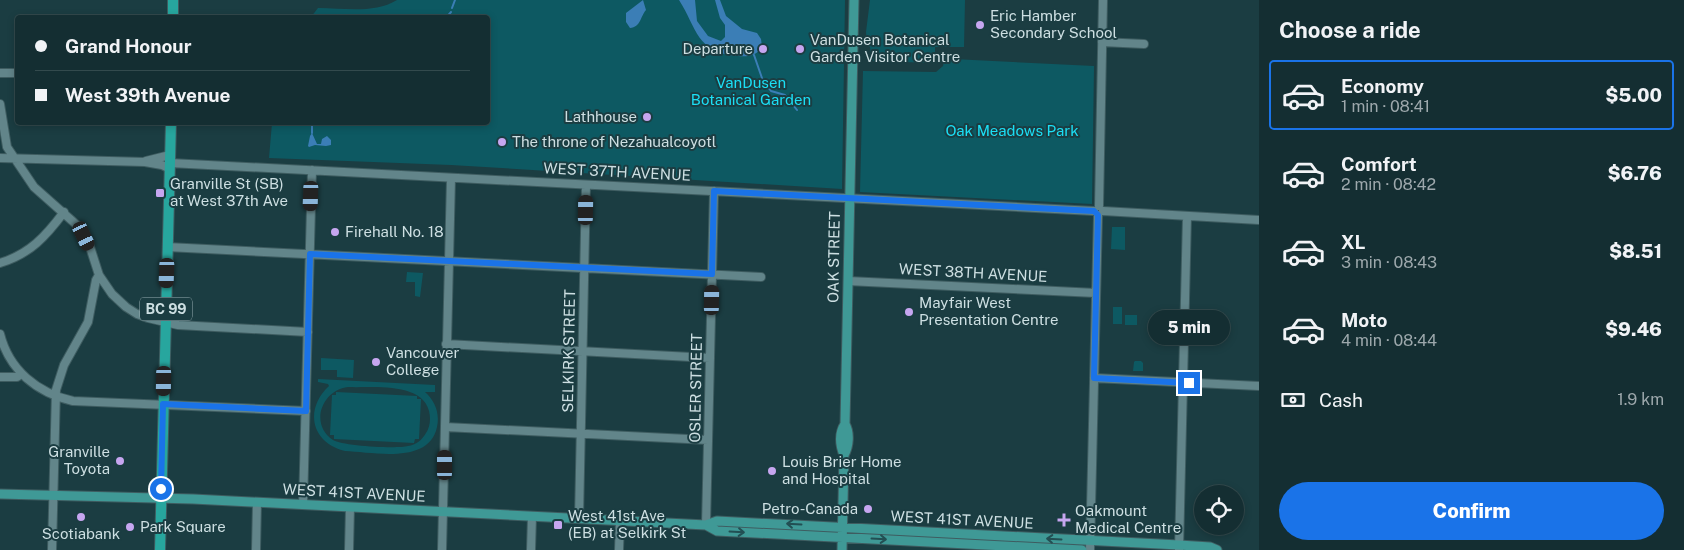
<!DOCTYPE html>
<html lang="en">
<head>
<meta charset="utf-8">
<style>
  body { margin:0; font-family:"Public Sans",sans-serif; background:#213a3e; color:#f1f3f6; height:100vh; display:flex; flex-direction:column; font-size:19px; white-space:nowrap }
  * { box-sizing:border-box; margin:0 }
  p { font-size:16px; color:#9da8ac }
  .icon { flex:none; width:28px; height:28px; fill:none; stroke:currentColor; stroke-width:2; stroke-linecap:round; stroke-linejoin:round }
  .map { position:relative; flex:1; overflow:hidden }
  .panel { display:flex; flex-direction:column; background:#142e32; width:425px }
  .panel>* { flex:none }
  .banner { position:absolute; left:15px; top:15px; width:475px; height:110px; border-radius:5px; box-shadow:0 2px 8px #0003,0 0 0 1px #334a4d; display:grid; align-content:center; height:110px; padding:0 20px; background:#142e32 }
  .buttons { position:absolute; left:1194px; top:485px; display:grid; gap:10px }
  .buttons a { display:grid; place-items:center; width:50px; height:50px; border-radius:50%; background:#142e32; box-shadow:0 2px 8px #0003,0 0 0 1px #334a4d; font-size:25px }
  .end { position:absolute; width:22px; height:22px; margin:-11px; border:6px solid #1a73e8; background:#fff; box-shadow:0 0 0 2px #fff }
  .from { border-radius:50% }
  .bubble { position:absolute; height:35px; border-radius:18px; background:#142e32; box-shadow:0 2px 8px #0003,0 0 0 1px #334a4d; font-size:16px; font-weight:800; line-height:35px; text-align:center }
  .car { position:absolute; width:15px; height:30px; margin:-15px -8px; border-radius:6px; box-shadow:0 0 4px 1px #0007; background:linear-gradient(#222 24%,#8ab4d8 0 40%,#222 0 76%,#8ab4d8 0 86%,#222 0) }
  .banner b { display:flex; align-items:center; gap:18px; height:48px; font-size:19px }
  .banner b+b { border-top:1px solid #334a4d }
  .banner i { width:12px; height:12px; background:#f1f3f6 }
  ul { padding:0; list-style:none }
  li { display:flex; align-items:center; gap:15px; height:70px; margin:0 10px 8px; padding:0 10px; border:2px solid transparent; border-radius:5px }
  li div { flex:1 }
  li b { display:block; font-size:19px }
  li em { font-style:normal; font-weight:800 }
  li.active { border-color:#1a73e8 }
  li>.icon { width:45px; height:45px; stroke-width:1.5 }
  h2 { padding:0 20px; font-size:22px; line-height:60px }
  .pay { display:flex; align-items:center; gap:12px; height:55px; padding:0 20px; font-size:19px }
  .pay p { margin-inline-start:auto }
  .cta { display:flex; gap:10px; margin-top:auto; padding:10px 20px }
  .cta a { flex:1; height:58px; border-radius:30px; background:#1a73e8; color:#fff; font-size:20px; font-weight:800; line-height:58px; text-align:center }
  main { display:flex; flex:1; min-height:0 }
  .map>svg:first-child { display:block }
</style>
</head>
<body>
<main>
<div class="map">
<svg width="1259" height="550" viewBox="0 0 1259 550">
  <rect width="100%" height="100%" fill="#1b3d42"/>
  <path fill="#0d5962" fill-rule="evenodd" d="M397,0H845L842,189L451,165L269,158L272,123L488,122V18L311,17L318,8C344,8 374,14 397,0Z
    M870,0H965L964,47H935V63L872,61L870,47L867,46L866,32Z
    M945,54L953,59L1094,66L1092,204L860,192L863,71L936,72L943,66Z
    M1112,227H1125V250L1111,249Z
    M407,272L423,273L420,297L415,296V282H406Z
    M1113,307H1122V324H1113Z
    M1125,315H1137V325H1125Z
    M321,358L354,360L353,378L337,377V370H321Z
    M1135,361H1141L1143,363V371H1133L1134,362Z
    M318,379L435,385V392H425C435,401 440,413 437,427C429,465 373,452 345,451C311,443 304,409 329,386L328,384L318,382ZM348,387C372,388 422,382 429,411C431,419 430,427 426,433C422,440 416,445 408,446C397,449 342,446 333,440C309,424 322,390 348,387Z
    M336,392L417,396V399H421L419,439H415L414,443L334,439V435H330L332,395H336Z"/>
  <path fill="#3b7eb6" d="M643,0L646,10C640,17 641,27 630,28L626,22V13Z
    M679,0H695L697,21L708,36L721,41L725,37V25L720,18L715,0H720L726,16L742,29L757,33L761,39L762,47C756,56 748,57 738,56C696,53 697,28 679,0Z
    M312,133L317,144H321L322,139L327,136L331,140V145L326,146L315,145L309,147L308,146L310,136Z"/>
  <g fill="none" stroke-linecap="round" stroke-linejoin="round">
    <path stroke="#3b7eb6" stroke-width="2" d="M452,8L455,0
      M446,18L451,12
      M754,55L763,81L771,91L785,95L797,110
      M312,122V133"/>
    <defs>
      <path id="minor" d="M1102,42L1144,44
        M0,73H18
        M0,104L7,147L34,187L78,226L90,247L99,275L112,294L126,307L137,314L148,318L178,325L308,332
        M0,158L145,162L162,165L170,169
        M146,161L170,155
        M170,163L1094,211
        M1099,206L1103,0
        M1103,211L1259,220
        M167,247L761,277
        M0,263C30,254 46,236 64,212
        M848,281L1096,293
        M0,334C9,370 37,393 73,401L306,411
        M446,344L710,358
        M0,377H17L21,374
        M1094,378L1259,386
        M445,427L708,440
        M303,505L312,170
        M579,518L586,185
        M706,525L714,191
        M52,550L56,390L64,365L88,322L96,280L99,275
        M256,550L257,502
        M349,550L350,507
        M442,550L451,178
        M531,550L532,516
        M619,550L620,520
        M1090,550L1098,215
        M1179,550L1187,216"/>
      <path id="major" d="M844,455C849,446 850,433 845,424L854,0
        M0,494L193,499L706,525L717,521L1179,545L1210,547L1217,550
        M706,525L717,531L1082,550
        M842,550L844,455C840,445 839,433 845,424"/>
      <path id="highway" d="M173,18V0
        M160,550L171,122"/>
    </defs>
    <use href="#minor" stroke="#3e5c60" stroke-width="10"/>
    <use href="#major" stroke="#3e5c60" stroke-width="11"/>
    <use href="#highway" stroke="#3e5c60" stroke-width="12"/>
    <use href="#minor" stroke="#62858a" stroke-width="8"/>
    <use href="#major" stroke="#3f9996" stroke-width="9"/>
    <use href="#highway" stroke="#27a69e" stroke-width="10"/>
  </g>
  <defs><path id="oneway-shaft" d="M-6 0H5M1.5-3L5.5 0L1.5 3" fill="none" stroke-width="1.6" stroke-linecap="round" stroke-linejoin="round" transform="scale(1.25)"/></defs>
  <g stroke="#224f53">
    <use href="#oneway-shaft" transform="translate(794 524) rotate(-177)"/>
    <use href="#oneway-shaft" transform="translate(737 532) rotate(3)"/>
    <use href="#oneway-shaft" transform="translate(879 539) rotate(3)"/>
    <use href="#oneway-shaft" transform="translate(1054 539) rotate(-177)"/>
  </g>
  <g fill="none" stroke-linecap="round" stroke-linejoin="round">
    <path stroke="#1a73e8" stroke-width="6" d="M161,489L163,404L306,411L310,254L712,274L714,191L1094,211L1098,215L1094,378L1189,383"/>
  </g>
  <g fill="#c6a6f0" stroke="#1b3d42" stroke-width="2">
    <circle cx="980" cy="25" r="5"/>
    <circle cx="763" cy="49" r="5"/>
    <circle cx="800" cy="49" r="5"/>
    <circle cx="647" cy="117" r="5"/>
    <circle cx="502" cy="142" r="5"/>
    <rect x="155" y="188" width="10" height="10" rx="2.5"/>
    <circle cx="335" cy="232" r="5"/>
    <circle cx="909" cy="312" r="5"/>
    <circle cx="376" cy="362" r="5"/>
    <circle cx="120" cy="461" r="5"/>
    <circle cx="772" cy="471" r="5"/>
    <circle cx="868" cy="509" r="5"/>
    <circle cx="81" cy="517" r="5"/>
    <path d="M1061.5 512.5h5v5h5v5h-5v5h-5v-5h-5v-5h5z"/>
    <rect x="553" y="520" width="10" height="10" rx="2.5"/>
    <circle cx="130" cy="527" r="5"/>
  </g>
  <g text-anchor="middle" stroke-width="4" stroke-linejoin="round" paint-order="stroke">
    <rect fill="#1b3d42" stroke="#98aeb2" stroke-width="1" x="140" y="297.5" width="52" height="23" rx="4"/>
    <g font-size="14" font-weight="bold" fill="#cddfe2">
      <text x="166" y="314">BC 99</text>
    </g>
    <g font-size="15" fill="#cddfe2" stroke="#1b3d42" text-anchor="start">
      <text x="990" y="21">Eric Hamber<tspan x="990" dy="17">Secondary School</tspan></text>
      <text x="810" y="45">VanDusen Botanical<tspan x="810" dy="17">Garden Visitor Centre</tspan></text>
      <text x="753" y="54" text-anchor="end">Departure</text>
      <text x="637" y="122" text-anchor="end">Lathhouse</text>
      <text x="512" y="147">The throne of Nezahualcoyotl</text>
      <text x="170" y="189">Granville St (SB)<tspan x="170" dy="17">at West 37th Ave</tspan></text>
      <text x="345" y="237">Firehall No. 18</text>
      <text x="919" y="308">Mayfair West<tspan x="919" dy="17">Presentation Centre</tspan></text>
      <text x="386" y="358">Vancouver<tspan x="386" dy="17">College</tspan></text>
      <text x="110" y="457" text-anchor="end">Granville<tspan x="110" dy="17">Toyota</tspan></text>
      <text x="782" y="467">Louis Brier Home<tspan x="782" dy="17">and Hospital</tspan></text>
      <text x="858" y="514" text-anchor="end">Petro-Canada</text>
      <text x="1075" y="516">Oakmount<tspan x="1075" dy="17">Medical Centre</tspan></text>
      <text x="568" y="521">West 41st Ave<tspan x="568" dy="17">(EB) at Selkirk St</tspan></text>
      <text x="140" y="532">Park Square</text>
      <text x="81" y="539" text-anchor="middle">Scotiabank</text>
    </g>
    <g font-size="15" fill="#1bdff5" stroke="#1b3d42">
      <text x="751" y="88">VanDusen<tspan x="751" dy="17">Botanical Garden</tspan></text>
      <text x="1012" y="136">Oak Meadows Park</text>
    </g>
    <g font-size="15" fill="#cddfe2" stroke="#1b3d42">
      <text transform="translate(617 172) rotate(3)" y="5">WEST 37TH AVENUE</text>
      <text transform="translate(834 257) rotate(-89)" y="5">OAK STREET</text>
      <text transform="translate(973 273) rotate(3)" y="5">WEST 38TH AVENUE</text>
      <text transform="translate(569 351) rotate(-89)" y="5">SELKIRK STREET</text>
      <text transform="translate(696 388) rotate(-89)" y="5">OSLER STREET</text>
      <text transform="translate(354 493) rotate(3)" y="5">WEST 41ST AVENUE</text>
      <text transform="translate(962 520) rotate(3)" y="5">WEST 41ST AVENUE</text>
    </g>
  </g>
</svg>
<div class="buttons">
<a><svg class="icon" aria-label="locate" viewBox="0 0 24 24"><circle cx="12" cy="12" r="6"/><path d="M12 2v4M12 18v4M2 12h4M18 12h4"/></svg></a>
</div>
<i class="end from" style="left:161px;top:489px"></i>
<i class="end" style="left:1189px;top:383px"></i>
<div class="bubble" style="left:1148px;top:310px;width:82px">5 min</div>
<i class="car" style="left:311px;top:196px;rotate:182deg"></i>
<i class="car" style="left:586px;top:210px;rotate:1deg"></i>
<i class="car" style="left:84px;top:236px;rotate:155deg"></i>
<i class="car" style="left:167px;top:273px;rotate:182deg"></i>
<i class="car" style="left:712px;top:300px;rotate:1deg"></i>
<i class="car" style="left:164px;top:381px;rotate:181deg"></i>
<i class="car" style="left:445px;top:465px;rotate:0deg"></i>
<div class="banner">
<b><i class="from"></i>Grand Honour</b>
<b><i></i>West 39th Avenue</b>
</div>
</div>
<section class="panel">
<h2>Choose a ride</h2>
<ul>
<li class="active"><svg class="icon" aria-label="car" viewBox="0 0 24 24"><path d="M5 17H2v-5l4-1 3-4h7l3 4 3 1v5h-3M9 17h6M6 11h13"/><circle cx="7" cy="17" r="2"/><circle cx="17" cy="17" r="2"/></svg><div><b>Economy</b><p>1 min · 08:41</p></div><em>$5.00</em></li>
<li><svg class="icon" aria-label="car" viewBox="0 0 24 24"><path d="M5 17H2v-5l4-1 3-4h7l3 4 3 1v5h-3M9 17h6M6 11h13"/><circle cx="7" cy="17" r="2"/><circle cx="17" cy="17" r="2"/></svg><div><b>Comfort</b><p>2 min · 08:42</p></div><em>$6.76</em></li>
<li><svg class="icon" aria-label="car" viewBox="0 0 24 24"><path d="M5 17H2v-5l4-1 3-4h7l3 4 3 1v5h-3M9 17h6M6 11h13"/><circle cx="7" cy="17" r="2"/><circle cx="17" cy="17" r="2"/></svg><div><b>XL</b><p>3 min · 08:43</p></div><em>$8.51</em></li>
<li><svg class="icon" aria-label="car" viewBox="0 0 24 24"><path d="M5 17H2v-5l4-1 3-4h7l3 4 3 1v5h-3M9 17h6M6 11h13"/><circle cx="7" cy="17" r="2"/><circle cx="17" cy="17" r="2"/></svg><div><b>Moto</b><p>4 min · 08:44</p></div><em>$9.46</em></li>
</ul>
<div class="pay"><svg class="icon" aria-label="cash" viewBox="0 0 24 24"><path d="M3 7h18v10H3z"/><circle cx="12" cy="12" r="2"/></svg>Cash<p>1.9 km</p></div>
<div class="cta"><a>Confirm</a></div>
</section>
</main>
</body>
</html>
